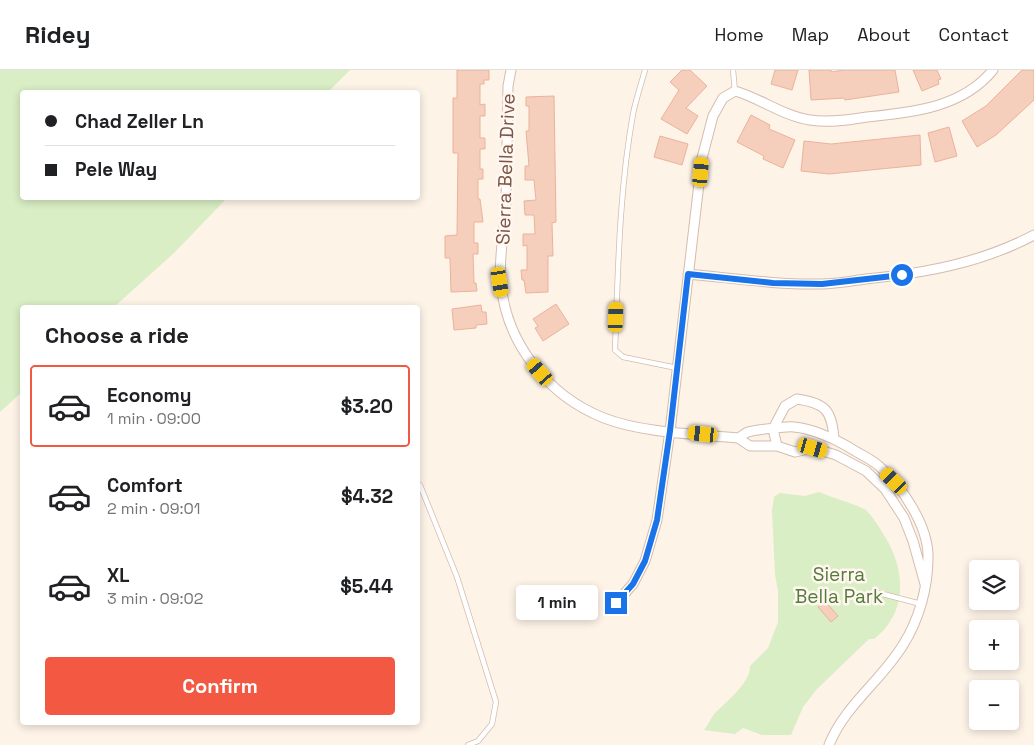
<!DOCTYPE html>
<html lang="en">
<head>
<meta charset="utf-8">
<style>
  body { margin:0; font-family:"Space Grotesk",sans-serif; background:#f2f2f2; color:#202124; height:100vh; display:flex; flex-direction:column; font-size:19px; white-space:nowrap }
  * { box-sizing:border-box; margin:0 }
  p { font-size:16px; color:#757577 }
  .icon { flex:none; width:28px; height:28px; fill:none; stroke:currentColor; stroke-width:2; stroke-linecap:round; stroke-linejoin:round }
  .map { position:relative; flex:1; overflow:hidden }
  .panel { position:absolute; left:20px; top:235px; width:400px; height:420px; display:flex; flex-direction:column; background:#fff; border-radius:5px; box-shadow:0 2px 8px #0003 }
  .panel>* { flex:none }
  .top-card { position:absolute; left:20px; top:20px; width:400px; height:110px; border-radius:5px; box-shadow:0 2px 8px #0003; display:grid; align-content:center; height:110px; padding:0 25px; background:#fff }
  .tools { position:absolute; left:969px; top:490px; display:grid; gap:10px }
  .tools a { display:grid; place-items:center; width:50px; height:50px; border-radius:5px; background:#fff; box-shadow:0 2px 8px #0003; font-size:25px }
  .end { position:absolute; width:22px; height:22px; margin:-11px; border:6px solid #1a73e8; background:#fff; box-shadow:0 0 0 2px #fff }
  .from { border-radius:50% }
  .bubble { position:absolute; height:35px; border-radius:5px; background:#fff; box-shadow:0 2px 8px #0003; font-size:16px; font-weight:600; line-height:35px; text-align:center }
  .car { position:absolute; width:15px; height:30px; margin:-15px -8px; border-radius:6px; box-shadow:0 0 4px 1px #0007; background:linear-gradient(#f5c518 24%,#345 0 40%,#f5c518 0 76%,#345 0 86%,#f5c518 0) }
  .top-card b { display:flex; align-items:center; gap:18px; height:48px; font-size:19px }
  .top-card b+b { border-top:1px solid #e0e0e0 }
  .top-card i { width:12px; height:12px; background:#202124 }
  ul { padding:0; list-style:none }
  li { display:flex; align-items:center; gap:15px; height:82px; margin:0 10px 8px; padding:0 15px; border:2px solid transparent; border-radius:5px }
  li div { flex:1 }
  li b { display:block; font-size:19px }
  li em { font-style:normal; font-weight:600 }
  li.active { border-color:#f35842 }
  li>.icon { width:45px; height:45px; stroke-width:1.5 }
  h2 { padding:0 25px; font-size:22px; line-height:60px }
  .cta { display:flex; gap:10px; margin-top:auto; padding:10px 25px }
  .cta a { flex:1; height:58px; border-radius:5px; background:#f35842; color:#fff; font-size:20px; font-weight:600; line-height:58px; text-align:center }
  header { display:flex; align-items:center; gap:30px; box-sizing:border-box; height:70px; padding:0 25px; background:#fff; border-bottom:1px solid #e0e0e0 }
  header strong { font-size:24px }
  nav { display:flex; gap:28px; margin-inline-start:auto; font-size:18px }
  .map>svg:first-child { display:block }
</style>
</head>
<body>
<header>
<strong>Ridey</strong>
<nav><a>Home</a><a>Map</a><a>About</a><a>Contact</a></nav>
</header>
<div class="map">
<svg width="1034" height="675" viewBox="0 0 1034 675">
  <rect width="100%" height="100%" fill="#fef3e7"/>
  <path fill="#d9eec4" d="M0,0H350L328,22H22V128H227L174,183L114,237L22,238V322L0,342Z
    M819,422C828,426 860,436 866,440C872,446 878,455 882,462C905,496 910,541 874,569H869L817,619L803,637L791,665H762L743,658L735,664L704,660C708,655 711,648 715,643C726,632 751,612 750,596L768,578L778,552V521L775,505L772,441L774,427L780,423L805,426Z"/>
  <path fill="#f6cebc" stroke="#ebb29b" d="M457,0H489V10H484V14H480V35L485,34V46H480V68H485V79H480V99H483V109H478V129H480L483,152H474V173H478V184H473L474,213H476L477,221L451,222L450,188H445V166L457,165L458,83H453V28H457Z
    M682,0H690L707,16L686,38L698,46L687,64L661,49L679,20L670,12Z
    M775,0H798L792,20L771,14Z
    M809,0H831V2L844,0H895L899,22L845,30L844,28L811,30Z
    M913,0H937L941,9L938,10L939,14L922,21Z
    M1022,0H1034V30L996,65L977,77L962,51L986,36Z
    M554,26L556,152L552,153L553,186H548V222L526,223L524,210H522L521,200H527V175L523,176V164H535L534,145H525L524,131L536,130L534,110H525V96H529L526,61H529V36H526V27Z
    M751,45L770,55L769,59L795,70L783,98L763,89L764,86L737,72Z
    M949,57L957,86L935,92L928,63Z
    M920,65L921,95L829,104L801,101L804,71L831,74Z
    M660,66L688,74L682,95L654,87Z
    M556,234L569,254L543,271L535,258L538,256L533,249Z
    M481,235L482,242H486L487,254L476,255V258L454,260L452,239Z
    M825,531L838,546L831,552L818,537Z"/>
  <g fill="none" stroke-linecap="round" stroke-linejoin="round">
    <defs>
      <path id="lane" d="M645,0C641,15 636,29 633,44C619,122 618,202 615,280L623,287L677,298
        M733,0L735,21
        M420,415L457,507L496,632L492,654L478,671L468,675
        M879,523L921,534"/>
      <path id="street" d="M511,0L508,16C507,55 507,94 506,133C505,160 498,186 501,213C506,273 548,326 604,348C642,363 697,364 738,368L750,376H777L795,382L813,378L836,385L866,401L885,419L904,448L913,471L925,514
        M688,204C732,208 777,215 821,214C836,214 851,211 866,209C925,203 981,193 1034,165
        M738,368C742,366 745,363 748,362C753,360 789,356 794,357C810,358 833,368 847,376C857,383 870,388 879,396C902,416 929,457 928,488C928,517 919,550 903,575C881,611 845,635 829,675
        M777,376L773,359L785,336L797,329C825,333 832,340 834,369
        M616,533L633,514L645,491L657,450L670,361L702,88L713,46L723,28L735,21C760,28 783,46 810,50C829,53 849,50 867,47C913,42 962,38 993,0"/>
    </defs>
    <use href="#lane" stroke="#d4bcae" stroke-width="6"/>
    <use href="#street" stroke="#d4bcae" stroke-width="11"/>
    <use href="#lane" stroke="#fff" stroke-width="4.5"/>
    <use href="#street" stroke="#fff" stroke-width="9"/>
  </g>
  <g fill="none" stroke-linecap="round" stroke-linejoin="round">
    <path stroke="#1a73e8" stroke-width="6" d="M616,533L633,514L645,491L657,450L670,361L688,204L773,213L822,214L902,205"/>
  </g>
  <g text-anchor="middle" stroke-width="5" stroke-linejoin="round" paint-order="stroke">
    <g font-size="19" fill="#7b5548" stroke="#fff7f0">
      <text transform="translate(505 99) rotate(-88)" y="7">Sierra Bella Drive</text>
    </g>
    <g font-size="19" fill="#557c3c" stroke="#fff7f0">
      <text x="839" y="511">Sierra<tspan x="839" dy="22">Bella Park</tspan></text>
    </g>
  </g>
</svg>
<div class="tools">
<a><svg class="icon" aria-label="layers" viewBox="0 0 24 24"><path d="M12 4l9 5-9 5-9-5zM3 14l9 5 9-5"/></svg></a>
<a>+</a>
<a>−</a>
</div>
<i class="end from" style="left:902px;top:205px"></i>
<i class="end" style="left:616px;top:533px"></i>
<div class="bubble" style="left:516px;top:515px;width:82px">1 min</div>
<i class="car" style="left:701px;top:102px;rotate:5deg"></i>
<i class="car" style="left:500px;top:212px;rotate:171deg"></i>
<i class="car" style="left:616px;top:247px;rotate:2deg"></i>
<i class="car" style="left:540px;top:302px;rotate:319deg"></i>
<i class="car" style="left:703px;top:364px;rotate:276deg"></i>
<i class="car" style="left:813px;top:378px;rotate:106deg"></i>
<i class="car" style="left:894px;top:411px;rotate:314deg"></i>
<div class="top-card">
<b><i class="from"></i>Chad Zeller Ln</b>
<b><i></i>Pele Way</b>
</div>
<section class="panel">
<h2>Choose a ride</h2>
<ul>
<li class="active"><svg class="icon" aria-label="car" viewBox="0 0 24 24"><path d="M5 17H2v-5l4-1 3-4h7l3 4 3 1v5h-3M9 17h6M6 11h13"/><circle cx="7" cy="17" r="2"/><circle cx="17" cy="17" r="2"/></svg><div><b>Economy</b><p>1 min · 09:00</p></div><em>$3.20</em></li>
<li><svg class="icon" aria-label="car" viewBox="0 0 24 24"><path d="M5 17H2v-5l4-1 3-4h7l3 4 3 1v5h-3M9 17h6M6 11h13"/><circle cx="7" cy="17" r="2"/><circle cx="17" cy="17" r="2"/></svg><div><b>Comfort</b><p>2 min · 09:01</p></div><em>$4.32</em></li>
<li><svg class="icon" aria-label="car" viewBox="0 0 24 24"><path d="M5 17H2v-5l4-1 3-4h7l3 4 3 1v5h-3M9 17h6M6 11h13"/><circle cx="7" cy="17" r="2"/><circle cx="17" cy="17" r="2"/></svg><div><b>XL</b><p>3 min · 09:02</p></div><em>$5.44</em></li>
</ul>
<div class="cta"><a>Confirm</a></div>
</section>
</div>
</body>
</html>
